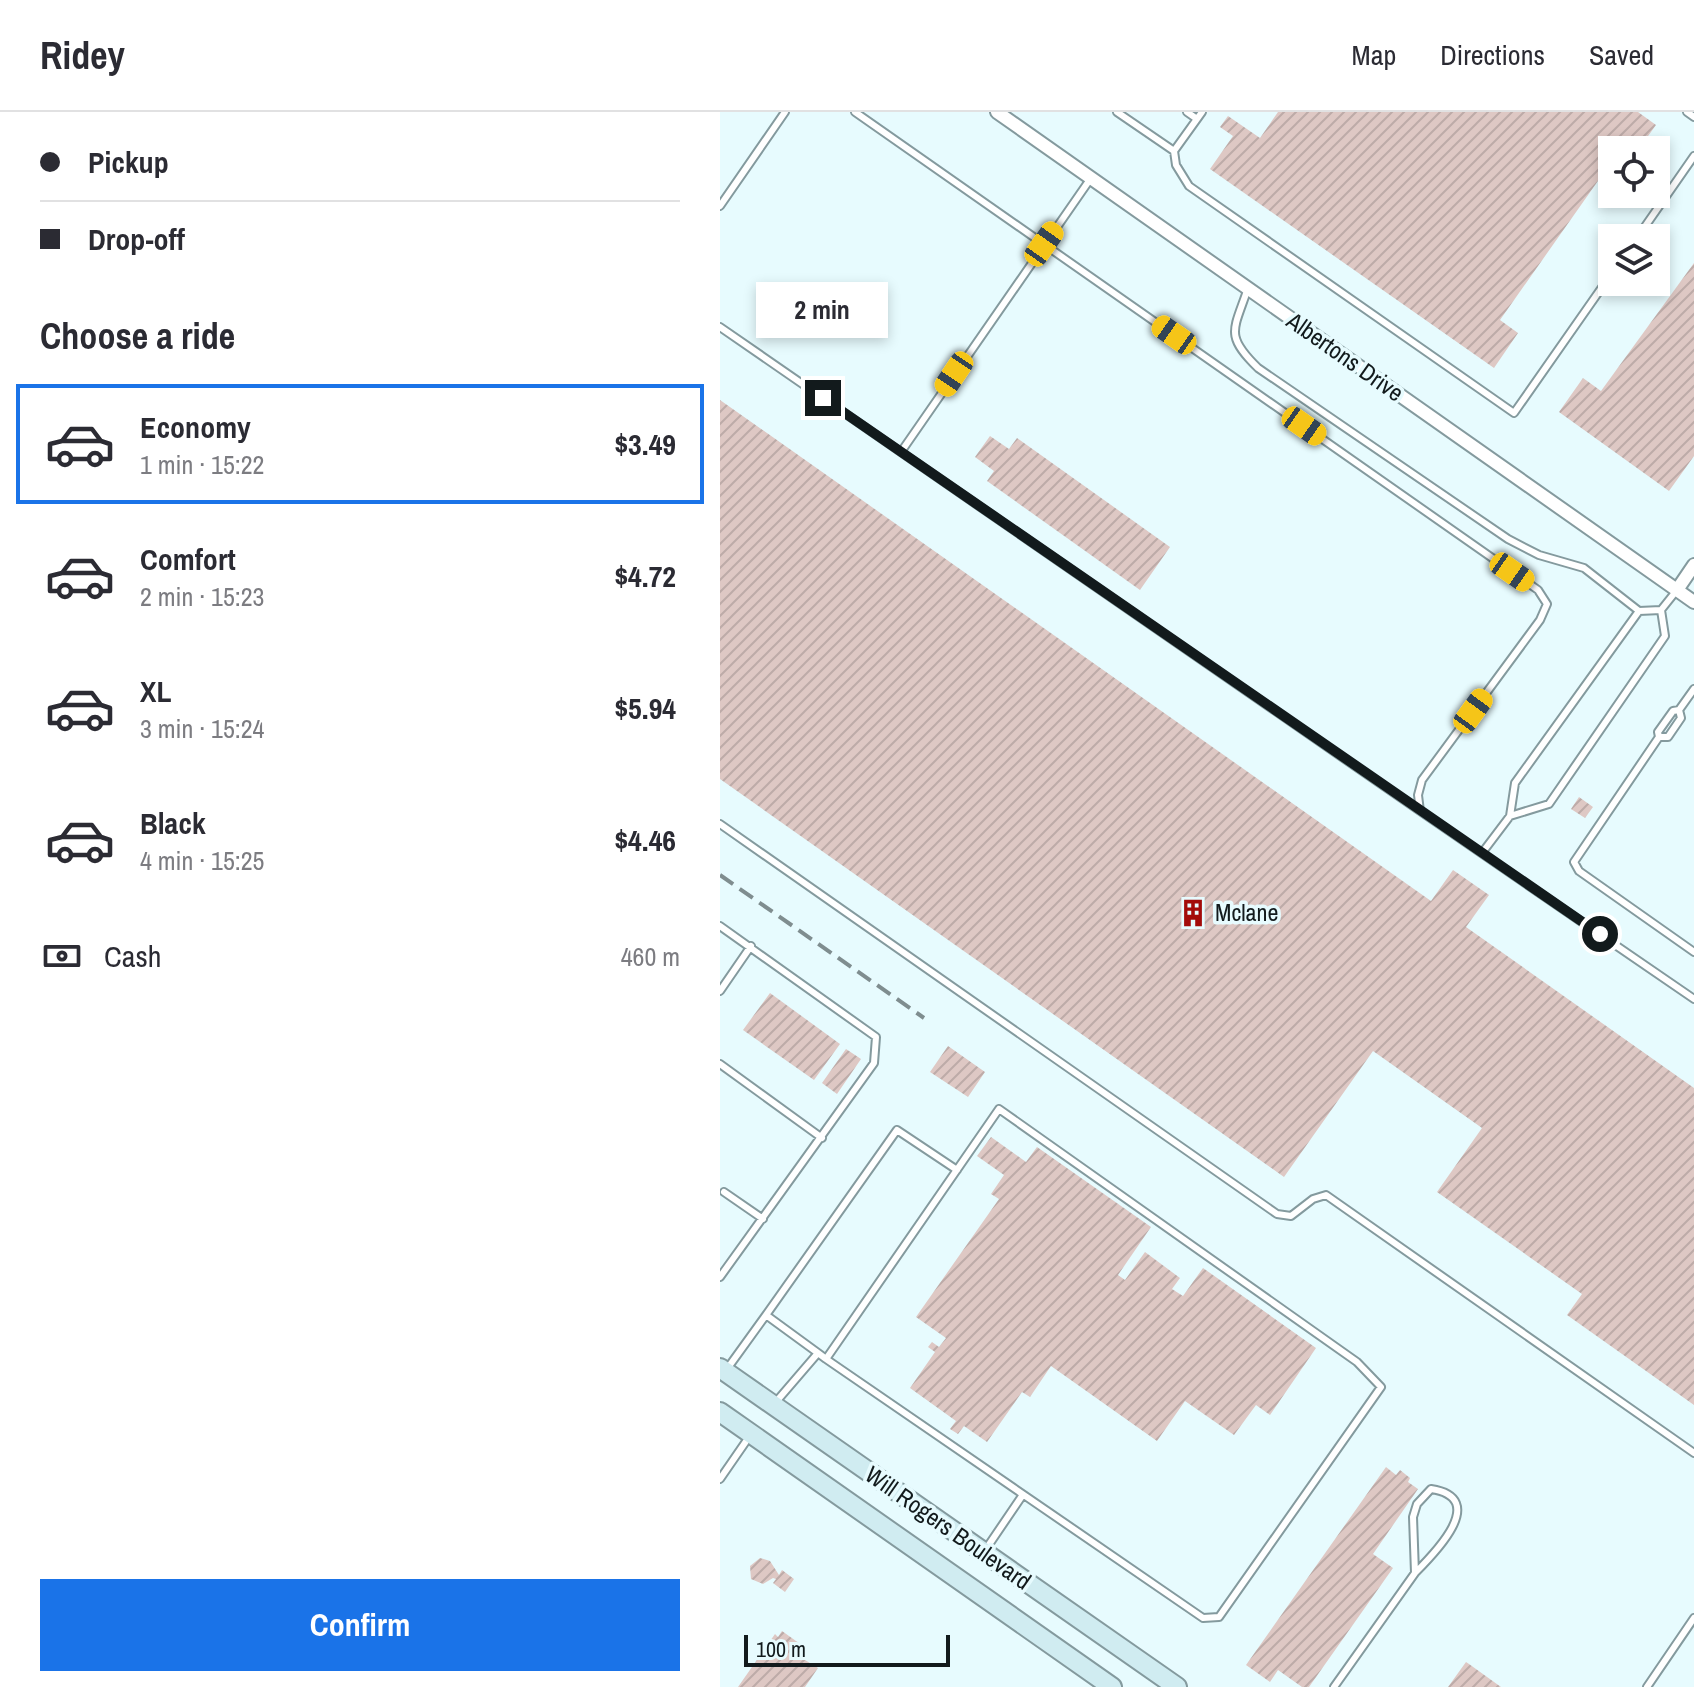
<!DOCTYPE html>
<html lang="en">
<head>
<meta charset="utf-8">
<style>
  body { margin:0; font-family:"Archivo Narrow",sans-serif; background:#f7f7f7; color:#2b2b33; height:100vh; display:flex; flex-direction:column; font-size:30px; white-space:nowrap }
  * { box-sizing:border-box; margin:0 }
  p { font-size:26px; color:#7c7c81 }
  .icon { flex:none; width:44px; height:44px; fill:none; stroke:currentColor; stroke-width:2; stroke-linecap:round; stroke-linejoin:round }
  .map { position:relative; flex:1; overflow:hidden }
  .panel { display:flex; flex-direction:column; background:#fff; width:720px }
  .panel>* { flex:none }
  .hud { display:grid; align-content:center; height:176px; padding:0 40px; background:#fff }
  .controls { position:absolute; left:878px; top:24px; display:grid; gap:16px }
  .controls a { display:grid; place-items:center; width:72px; height:72px; border-radius:0px; background:#fff; box-shadow:0 4px 12px #0003; font-size:40px }
  .scale { position:absolute; left:24px; bottom:20px; width:206px; box-sizing:border-box; padding-left:8px; border:4px solid #121a1c; border-top:0; font-size:22px; line-height:28px; white-space:nowrap; color:#121a1c; -webkit-text-stroke:6px #e7fbfe; paint-order:stroke }
  .end { position:absolute; width:36px; height:36px; margin:-18px; border:10px solid #121a1c; background:#fff; box-shadow:0 0 0 4px #fff }
  .from { border-radius:50% }
  .bubble { position:absolute; height:56px; border-radius:0px; background:#fff; box-shadow:0 4px 12px #0003; font-size:26px; font-weight:700; line-height:56px; text-align:center }
  .car { position:absolute; width:24px; height:48px; margin:-24px -12px; border-radius:10px; box-shadow:0 0 6px 2px #0007; background:linear-gradient(#f5c518 24%,#345 0 40%,#f5c518 0 76%,#345 0 86%,#f5c518 0) }
  .hud b { display:flex; align-items:center; gap:28px; height:76px; font-size:30px }
  .hud b+b { border-top:2px solid #e1e1e2 }
  .hud i { width:20px; height:20px; background:#2b2b33 }
  ul { padding:0; list-style:none }
  li { display:flex; align-items:center; gap:24px; height:120px; margin:0 16px 12px; padding:0 24px; border:4px solid transparent; border-radius:0px }
  li div { flex:1 }
  li b { display:block; font-size:30px }
  li em { font-style:normal; font-weight:700 }
  li.selected { border-color:#1a73e8 }
  li>.icon { width:72px; height:72px; stroke-width:1.5 }
  h2 { padding:0 40px; font-size:36px; line-height:96px }
  .pay { display:flex; align-items:center; gap:20px; height:88px; padding:0 40px; font-size:30px }
  .pay p { margin-inline-start:auto }
  .primary-button { display:flex; gap:16px; margin-top:auto; padding:16px 40px }
  .primary-button a { flex:1; height:92px; border-radius:0px; background:#1a73e8; color:#fff; font-size:32px; font-weight:700; line-height:92px; text-align:center }
  header { display:flex; align-items:center; gap:48px; box-sizing:border-box; height:112px; padding:0 40px; background:#fff; border-bottom:2px solid #e1e1e2 }
  header strong { font-size:38px }
  nav { display:flex; gap:44px; margin-inline-start:auto; font-size:28px }
  main { display:flex; flex:1; min-height:0 }
  .map>svg:first-child { display:block }
</style>
</head>
<body>
<header>
<strong>Ridey</strong>
<nav><a>Map</a><a>Directions</a><a>Saved</a></nav>
</header>
<main>
<section class="panel">
<div class="hud">
<b><i class="from"></i>Pickup</b>
<b><i></i>Drop-off</b>
</div>
<h2>Choose a ride</h2>
<ul>
<li class="selected"><svg class="icon" aria-label="car" viewBox="0 0 24 24"><path d="M5 17H2v-5l4-1 3-4h7l3 4 3 1v5h-3M9 17h6M6 11h13"/><circle cx="7" cy="17" r="2"/><circle cx="17" cy="17" r="2"/></svg><div><b>Economy</b><p>1 min · 15:22</p></div><em>$3.49</em></li>
<li><svg class="icon" aria-label="car" viewBox="0 0 24 24"><path d="M5 17H2v-5l4-1 3-4h7l3 4 3 1v5h-3M9 17h6M6 11h13"/><circle cx="7" cy="17" r="2"/><circle cx="17" cy="17" r="2"/></svg><div><b>Comfort</b><p>2 min · 15:23</p></div><em>$4.72</em></li>
<li><svg class="icon" aria-label="car" viewBox="0 0 24 24"><path d="M5 17H2v-5l4-1 3-4h7l3 4 3 1v5h-3M9 17h6M6 11h13"/><circle cx="7" cy="17" r="2"/><circle cx="17" cy="17" r="2"/></svg><div><b>XL</b><p>3 min · 15:24</p></div><em>$5.94</em></li>
<li><svg class="icon" aria-label="car" viewBox="0 0 24 24"><path d="M5 17H2v-5l4-1 3-4h7l3 4 3 1v5h-3M9 17h6M6 11h13"/><circle cx="7" cy="17" r="2"/><circle cx="17" cy="17" r="2"/></svg><div><b>Black</b><p>4 min · 15:25</p></div><em>$4.46</em></li>
</ul>
<div class="pay"><svg class="icon" aria-label="cash" viewBox="0 0 24 24"><path d="M3 7h18v10H3z"/><circle cx="12" cy="12" r="2"/></svg>Cash<p>460 m</p></div>
<div class="primary-button"><a>Confirm</a></div>
</section>
<div class="map">
<svg width="974" height="1575" viewBox="0 0 974 1575">
  <defs>
    <pattern id="building-hatch" width="6" height="6" patternUnits="userSpaceOnUse" patternTransform="scale(2)"><rect width="6" height="6" fill="#dec8c4"/><path d="M-1 1l2-2M0 6l6-6M5 7l2-2" fill="none" stroke="#bdaba8"/></pattern>
  </defs>
  <rect width="100%" height="100%" fill="#e7fbfe"/>
  <path fill="url(#building-hatch)" d="M558,0H918L936,13L918,38H892V49L780,208L798,221L774,256L490,57L513,24L500,15L508,4L540,26Z
    M974,151V344L949,379L839,300L863,266L881,279Z
    M0,288L711,789L733,758L769,783L746,815L974,976V1293L847,1203L862,1182L717,1080L762,1016L653,939L564,1065L0,667Z
    M270,324L289,337L297,326L450,435L420,478L267,369L274,359L255,345Z
    M859,685L873,695L865,706L851,697Z
    M50,881L120,932L94,968L23,918Z
    M228,934L265,960L248,985L210,960Z
    M126,937L141,947L117,982L102,971Z
    M271,1025L306,1050L317,1035L431,1115L398,1163L405,1168L425,1140L460,1166L452,1177L463,1184L483,1156L596,1236L550,1303L536,1293L514,1323L465,1289L437,1329L331,1254L310,1285L302,1280L267,1330L244,1314L238,1322L230,1317L236,1309L190,1276L215,1240L208,1235L212,1230L219,1235L226,1226L196,1205L279,1087L271,1082L284,1063L257,1044Z
    M666,1355L676,1363L680,1358L690,1366L688,1370L698,1377L653,1442L673,1456L589,1575H582L558,1558L550,1570L526,1553Z
    M40,1446L50,1449L59,1463L62,1458L74,1467L65,1480L53,1471L56,1467L53,1466L43,1472L31,1467L30,1454Z
    M62,1519L83,1534L77,1543L98,1556L85,1575H18L55,1522L58,1525Z
    M746,1550L749,1552L781,1575H728Z"/>
  <g fill="none" stroke-linecap="round" stroke-linejoin="round">
    <defs>
      <path id="lane" d="M135,0L818,478L827,492L820,508L702,668L698,683L700,699L974,887
        M397,0L454,39
        M467,0L477,7
        M482,0L454,39L456,53L469,74L794,301L892,161
        M967,0L974,5
        M0,94L65,0
        M917,126L974,44
        M528,176C514,218 504,223 538,256L788,427L819,443L864,456L919,499
        M0,215L700,699
        M181,340L371,66
        M941,498L919,499L795,671L790,704L829,692L945,524L941,498L957,478
        M959,598L961,606L948,625H939L938,620L953,599L959,598L974,577
        M939,625L854,750L859,759L974,840
        M0,712L557,1102L571,1104L593,1087L606,1083L974,1341
        M762,741L790,704
        M0,814L156,925L154,951L0,1165
        M0,879L31,834
        M0,952L102,1026
        M4,1080L43,1107
        M46,1203L177,1018L237,1058
        M7,1257L46,1203L98,1241
        M55,1291L98,1241L106,1247L483,1506L499,1505L661,1275L637,1250L279,997L106,1247
        M0,1367L29,1325
        M711,1377C770,1386 714,1442 695,1461L693,1405L697,1392Z
        M266,1437L302,1384
        M614,1575L695,1461
        M927,1575L974,1506"/>
      <path id="street" d="M277,0L974,490
        M957,478L974,453"/>
      <path id="secondary" d="M0,1256L457,1575
        M0,1300L392,1575"/>
    </defs>
    <use href="#lane" stroke="#849a9e" stroke-width="10"/>
    <use href="#street" stroke="#849a9e" stroke-width="16"/>
    <use href="#secondary" stroke="#849a9e" stroke-width="22"/>
    <use href="#lane" stroke="#fff" stroke-width="6"/>
    <use href="#street" stroke="#fff" stroke-width="12"/>
    <use href="#secondary" stroke="#d0ecf1" stroke-width="18"/>
    <path stroke="#7f8d8f" stroke-width="4" stroke-dasharray="16 8" stroke-linecap="butt" d="M0,763L204,906"/>
  </g>
  <g fill="none" stroke-linecap="round" stroke-linejoin="round">
    <path stroke="#121a1c" stroke-width="10" d="M103,286L880,822"/>
  </g>
  <defs>
    <symbol id="building-bare" viewBox="-9 -9 18 18"><path d="M-4-6H4V6H1V3H-1V6H-4ZM-2.5-4.3h1.7v1.8h-1.7ZM.8-4.3h1.7v1.8H.8ZM-2.5-1h1.7V.8h-1.7ZM.8-1h1.7V.8H.8Z" fill="#a30b0a" stroke="#e7fbfe" stroke-width="2.5" paint-order="stroke"/></symbol>
  </defs>
  <g fill-rule="evenodd">
    <use href="#building-bare" x="453" y="781" width="40" height="40"/>
  </g>
  <g text-anchor="middle" stroke-width="7" stroke-linejoin="round" paint-order="stroke">
    <g font-size="24" fill="#121a1c" stroke="#e7fbfe">
      <text transform="translate(625 245) rotate(35)" y="8">Albertons Drive</text>
      <text transform="translate(228 1416) rotate(35)" y="8">Will Rogers Boulevard</text>
    </g>
    <g font-size="24" fill="#121a1c" stroke="#e7fbfe" text-anchor="start">
      <text x="495" y="809">Mclane</text>
    </g>
  </g>
</svg>
<div class="controls">
<a><svg class="icon" aria-label="locate" viewBox="0 0 24 24"><circle cx="12" cy="12" r="6"/><path d="M12 2v4M12 18v4M2 12h4M18 12h4"/></svg></a>
<a><svg class="icon" aria-label="layers" viewBox="0 0 24 24"><path d="M12 4l9 5-9 5-9-5zM3 14l9 5 9-5"/></svg></a>
</div>
<div class="scale">100 m</div>
<i class="end from" style="left:880px;top:822px"></i>
<i class="end" style="left:103px;top:286px"></i>
<div class="bubble" style="left:36px;top:170px;width:132px">2 min</div>
<i class="car" style="left:324px;top:132px;rotate:35deg"></i>
<i class="car" style="left:454px;top:223px;rotate:305deg"></i>
<i class="car" style="left:234px;top:262px;rotate:214deg"></i>
<i class="car" style="left:584px;top:314px;rotate:125deg"></i>
<i class="car" style="left:792px;top:460px;rotate:125deg"></i>
<i class="car" style="left:753px;top:599px;rotate:36deg"></i>
</div>
</main>
</body>
</html>
